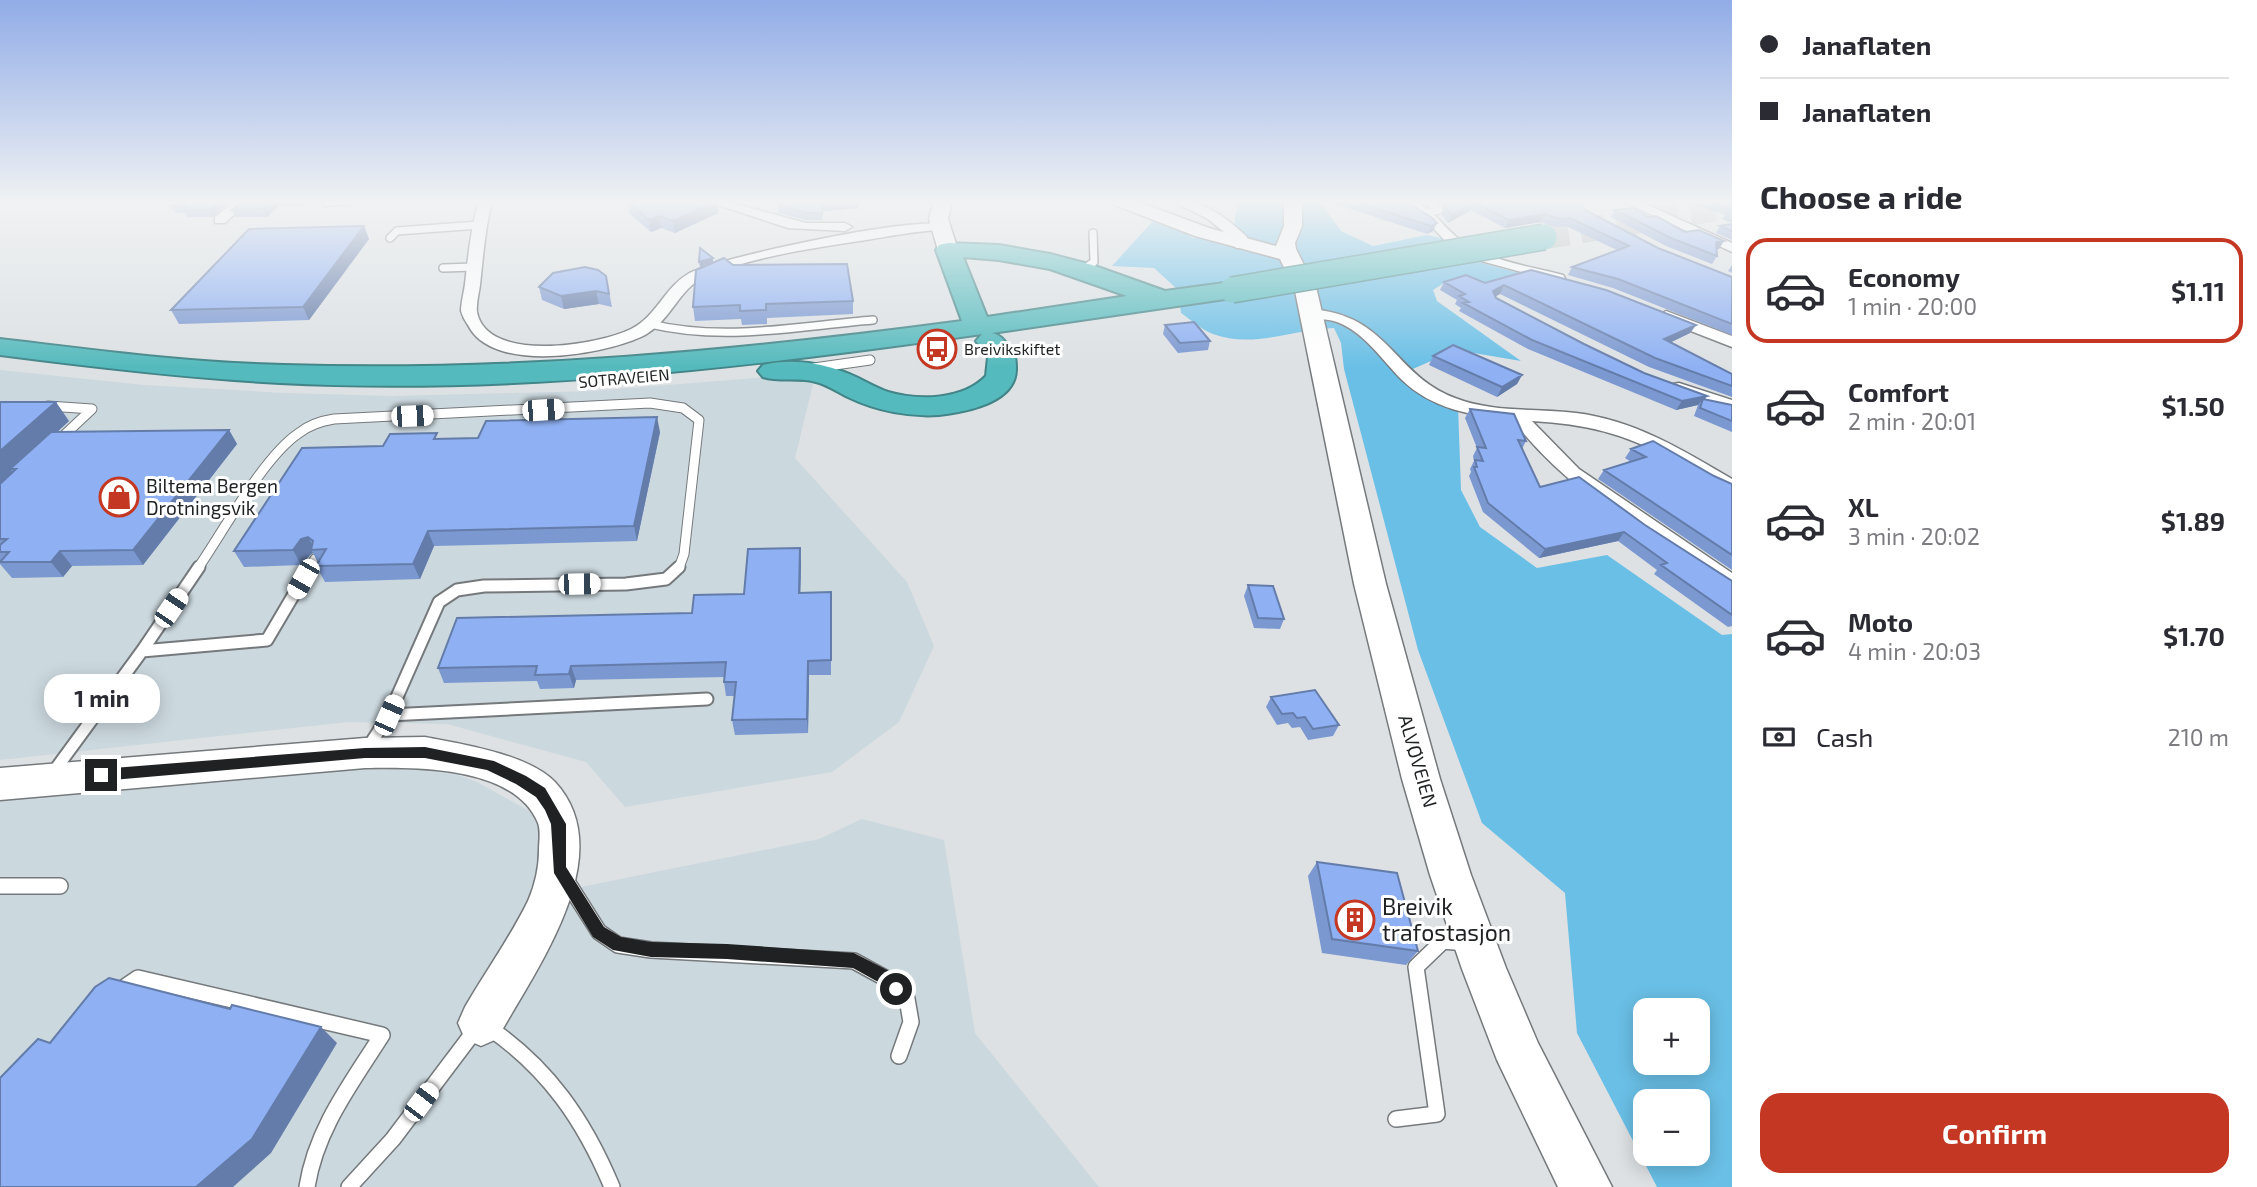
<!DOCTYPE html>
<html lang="en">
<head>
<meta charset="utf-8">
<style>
  body { margin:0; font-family:"Exo 2",sans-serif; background:#f7f7f7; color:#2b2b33; height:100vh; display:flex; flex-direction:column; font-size:26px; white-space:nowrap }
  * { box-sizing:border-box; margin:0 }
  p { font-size:23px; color:#7c7c81 }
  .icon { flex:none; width:38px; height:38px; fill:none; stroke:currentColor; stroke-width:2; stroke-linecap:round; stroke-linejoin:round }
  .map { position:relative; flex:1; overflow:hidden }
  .drawer { display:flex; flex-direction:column; background:#fff; width:525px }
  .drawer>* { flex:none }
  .banner { display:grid; align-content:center; height:154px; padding:0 28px; background:#fff }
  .controls { position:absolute; left:1633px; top:998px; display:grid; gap:14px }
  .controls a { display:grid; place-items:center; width:77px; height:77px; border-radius:14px; background:#fff; box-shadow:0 4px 18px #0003; font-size:35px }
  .end { position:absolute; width:32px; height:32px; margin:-16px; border:9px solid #1f2122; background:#fff; box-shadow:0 0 0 4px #fff }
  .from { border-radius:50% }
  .bubble { position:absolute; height:49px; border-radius:21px; background:#fff; box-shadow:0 4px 18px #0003; font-size:23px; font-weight:700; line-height:49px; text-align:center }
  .car { position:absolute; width:21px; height:42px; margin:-21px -10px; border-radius:9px; box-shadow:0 0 5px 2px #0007; background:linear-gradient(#fff 24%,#345 0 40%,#fff 0 76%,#345 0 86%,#fff 0) }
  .banner b { display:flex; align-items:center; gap:24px; height:66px; font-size:26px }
  .banner b+b { border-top:2px solid #e1e1e2 }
  .banner i { width:18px; height:18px; background:#2b2b33 }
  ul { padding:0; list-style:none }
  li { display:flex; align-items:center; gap:21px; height:105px; margin:0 14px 10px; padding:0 14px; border:4px solid transparent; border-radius:21px }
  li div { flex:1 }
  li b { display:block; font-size:26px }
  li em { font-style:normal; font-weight:700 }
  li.current { border-color:#c43823 }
  li>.icon { width:63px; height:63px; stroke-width:1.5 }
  h2 { padding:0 28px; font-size:32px; line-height:84px }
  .pay { display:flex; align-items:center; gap:18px; height:77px; padding:0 28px; font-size:26px }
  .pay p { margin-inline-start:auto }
  .button { display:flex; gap:14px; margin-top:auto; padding:14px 28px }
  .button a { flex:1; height:80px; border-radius:21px; background:#c43823; color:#fff; font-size:28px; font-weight:700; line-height:80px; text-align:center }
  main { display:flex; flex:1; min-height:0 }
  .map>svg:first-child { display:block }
</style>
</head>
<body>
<main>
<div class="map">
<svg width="1732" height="1187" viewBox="0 0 1732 1187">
  <rect width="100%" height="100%" fill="#dde1e4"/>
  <path fill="#cbd8de" d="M0,370L144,385L285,393L393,396L594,391L791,375L814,380L795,458L907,582L934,646L899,722L832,772L625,807L586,762L447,724L348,722L0,760Z
    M323,767L440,768L477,782L533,813L557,848L561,891L819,839L862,819L944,840L975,1033L1099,1187H0V800Z"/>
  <path fill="#6abfe6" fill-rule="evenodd" d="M1238,201H1319L1341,231L1373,246L1427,235L1441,238L1471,260L1519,273L1508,278L1509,295L1444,283L1433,290L1437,301L1521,361L1456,350L1406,372L1458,406L1461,490L1480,527L1537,568L1607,555L1722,635L1732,634V1187H1657L1577,1033L1565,893L1482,823L1418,650L1344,369L1341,343L1334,328C1294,329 1253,349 1213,334C1202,330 1191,320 1181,313L1178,290L1154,268L1112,266L1152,222L1166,220L1193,238L1233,231ZM1645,1010H1698V1062H1645ZM1645,1101H1698V1153H1645Z"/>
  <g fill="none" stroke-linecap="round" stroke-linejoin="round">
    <path stroke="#b7bbbd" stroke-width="25" stroke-dasharray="25 12" stroke-linecap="butt" d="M1544,237L1732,206"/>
    <defs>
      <path id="lane-far3" d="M1426,213L1439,210L1428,201
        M390,238L397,231L479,225
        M443,268L475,267
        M1079,272L1094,262L1093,233
        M650,324C725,342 798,326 873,320
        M863,361L870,360"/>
      <path id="lane-far2" d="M814,368L870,360
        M48,406L92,409L59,440
        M198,568C223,532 264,456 299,433C309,425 321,421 334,419L650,403L683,408L699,420L684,554L679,568
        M309,568L315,559"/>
      <path id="lane-far1" d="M142,651L267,640L310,567
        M389,715L707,699
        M367,749L389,715L439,602L457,590L484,586L626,584L666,579L679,567
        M52,774L142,651L199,567"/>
      <path id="lane" d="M566,880L599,932L618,945L651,950L854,961L885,978L907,999L911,1022L899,1056
        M0,886H60
        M119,991L138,978L382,1035C351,1084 316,1129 307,1187
        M488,1027C548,1068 584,1120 612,1187
        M1396,1119L1437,1114L1416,967L1443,941L1465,943
        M349,1187L393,1139L476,1029"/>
      <path id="street" d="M235,201H249L225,223H215V217Z
        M324,201H352L350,204L324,206Z
        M479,201H492C485,229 483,257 480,285C479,293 476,304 477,312C487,364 599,345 631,329C657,316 664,288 688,274C714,258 931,212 947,226L940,230C915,231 891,236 866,240C813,248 756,256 706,276C678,288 671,323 641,337C601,355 492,374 468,325C465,321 462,315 461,311C461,303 464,292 465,284C468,256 471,228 479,201Z
        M706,201H725L806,223H845L852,227L845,231L788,228Z
        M1172,201C1202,199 1226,217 1247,237L1248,245L1246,248H1236L1235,241L1208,219Z
        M1395,201C1429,198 1436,221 1459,239C1489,261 1528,266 1563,275L1565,278L1558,282L1474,259L1448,244L1425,219Z
        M1622,201H1639L1732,243V252Z
        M1310,309C1390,315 1392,374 1455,398C1493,413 1537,408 1576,413C1634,420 1683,450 1732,479V493C1711,488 1690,470 1671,459C1623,433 1586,424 1532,421L1579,469L1732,573V592L1724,589C1651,538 1567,492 1512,419C1472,416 1432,409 1402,380C1382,360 1364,332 1337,322C1326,318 1315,320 1304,317L1302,314L1304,311Z
        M1666,311L1732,336V347L1660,319L1658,316Z
        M1679,383L1732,400V411L1673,392L1670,388L1673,384Z"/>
      <path id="secondary" d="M934,201H952L948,219L958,250L955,254H941L938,250L929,219Z
        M1112,201H1136L1209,228L1276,246L1284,226V201H1302V226L1295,243L1296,249L1317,291L1386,584L1440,779L1471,875L1506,968L1538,1043L1612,1187H1558L1497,1060L1462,969L1430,875L1402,779L1354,584L1295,291L1280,259L1195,236L1115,205Z
        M425,737C461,744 528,754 555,782C622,854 534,972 497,1039L481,1046L465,1039L458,1023L465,1007C485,972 510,938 528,901C535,885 539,867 539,850C539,842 541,831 538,823C515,766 416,767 365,768L0,800V768L365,738Z"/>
      <path id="highway" d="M948,243L999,245L1050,254L1092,265L1165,291L1232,282L1241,285L1245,290L1241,295L1232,298L992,333C1002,335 1005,342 1011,350C1016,357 1016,361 1016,370C1015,403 965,412 939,415C910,417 877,411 850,398C839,393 828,385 816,382C799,377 780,382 763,377L758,371L763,365C787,359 815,362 838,370C856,375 871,386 888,392C919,401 963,400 986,376L988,357L976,341L982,334C751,367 514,395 280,383C186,378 93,367 0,355V339C94,350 189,363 284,365C511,372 737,351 962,321L936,250L939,245ZM963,257L999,260L1050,269L1127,296L987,317Z"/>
    </defs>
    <use href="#lane-far3" stroke="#75797c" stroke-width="10"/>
    <use href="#lane-far2" stroke="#75797c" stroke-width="11"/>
    <use href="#lane-far1" stroke="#75797c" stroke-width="15"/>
    <use href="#lane" stroke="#75797c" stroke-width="18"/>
    <use href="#street" stroke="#75797c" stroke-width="3"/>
    <use href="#secondary" stroke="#75797c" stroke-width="3"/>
    <use href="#highway" stroke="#428487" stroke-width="4"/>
    <use href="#lane-far3" stroke="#fff" stroke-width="7"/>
    <use href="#lane-far2" stroke="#fff" stroke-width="9"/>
    <use href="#lane-far1" stroke="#fff" stroke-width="11"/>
    <use href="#lane" stroke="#fff" stroke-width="15"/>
    <use href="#street" fill="#fff" fill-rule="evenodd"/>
    <use href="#secondary" fill="#fff" fill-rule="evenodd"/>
    <use href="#highway" fill="#55babd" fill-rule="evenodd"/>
    <defs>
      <path id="highway-bridge" d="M1232,290L1544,237"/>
    </defs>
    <use href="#highway-bridge" stroke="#428487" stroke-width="28" stroke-linecap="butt"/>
    <use href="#highway-bridge" stroke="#55babd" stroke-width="25"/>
  </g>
  <path fill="#7b98d1" d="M178,201H231L212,217H187L185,213H175L171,206Z
    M242,201H308L303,206H279L267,217H236L232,210Z
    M777,201H859L858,208L823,211L822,220H806L779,213Z
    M1327,201H1405L1431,217L1433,231L1427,234Z
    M1415,201H1425L1423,205Z
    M1436,201H1584L1582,205L1585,210L1658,248L1732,277V335L1613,288L1568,275L1572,267L1617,250L1566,226L1556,227L1541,222L1505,228L1471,210L1448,223L1442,215L1444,207Z
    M1684,201H1732V223L1722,219L1725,215Z
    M628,202L718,213L675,233L661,228L651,232L630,214Z
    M1615,210L1648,217L1685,232L1719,249H1717V256L1712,264L1666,246L1611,217Z
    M1732,224V240L1716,233L1720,226Z
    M364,226L369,239L309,320L179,324L171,310Z
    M733,265L853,301V314L767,318V324L742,325L741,319L695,321L693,307Z
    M1732,265V273L1728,271Z
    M1531,270L1696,325L1690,333L1671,342L1732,374V397L1649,367L1500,294L1495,296L1496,298L1584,344L1644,373L1705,399L1732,405V432L1694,416L1698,405L1676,410L1528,349L1459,311L1461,308L1455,304L1457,300L1440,290L1444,282L1485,283Z
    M606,276L612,307L599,304L564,309L542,300L539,287Z
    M1165,325L1210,341L1208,350L1178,353L1163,334Z
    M1433,356L1522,375L1517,384L1497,397L1429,365Z
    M0,402L69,421L57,432L229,430L237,444L143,565L72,566L63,577L12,578L0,564Z
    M1470,409L1526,441L1522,449L1540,487L1645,525L1732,581V626L1728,627L1654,574L1657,570L1618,541L1539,558L1483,512L1469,476L1471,472L1470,469L1474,461L1473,456L1477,448L1465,418Z
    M660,432L637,541L434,546L420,579L325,582L316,566L318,563L313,553L310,555L301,565L244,567L234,551L383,446L439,439Z
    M1631,449L1714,476L1732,484V570L1598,479L1604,470L1631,462L1625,458Z
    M801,562L800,593L831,607V675H809L808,733L735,735L732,720L735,696H726L724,682L725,677L576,680L574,688L540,689L537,681L444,683L438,668L692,613L744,594Z
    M1248,585L1284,619L1280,629L1254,628L1244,596Z
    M1271,697L1339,725L1333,736L1308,740L1300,727L1292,728L1288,723L1277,725L1266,707Z
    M1317,862L1418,951L1406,965L1322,953L1308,876Z"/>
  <path fill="#647caa" d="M220,201H231L212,217L209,210Z
    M274,201H277L279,206L267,217L264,209Z
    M301,201H308L303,206Z
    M717,201L718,213L675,233L673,221Z
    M852,201H859L858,208L823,211L822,220V203Z
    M1475,203L1471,210L1448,223L1452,215Z
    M1545,214L1541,222L1505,228L1509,220Z
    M659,216L661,228L651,232L649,220Z
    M1437,223L1433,231L1427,234L1431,226Z
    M364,226L369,239L309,320L303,307Z
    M1724,241L1719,249L1711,250L1716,242Z
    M713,258V262L700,267L699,262Z
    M1504,285L1500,294L1489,300L1493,291Z
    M596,291L599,304L564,309L561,296Z
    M1696,325L1690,333L1659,348L1664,339Z
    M1522,375L1517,384L1497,397L1502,387Z
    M1707,396L1701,405L1703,399L1698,405L1676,410L1682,401Z
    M56,402L69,421L16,470L10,469L13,473L0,484V451Z
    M657,417L660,432L637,541L634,526Z
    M229,430L237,444L143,565L133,550Z
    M428,531L434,546L420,579L413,564Z
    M1624,532L1618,541L1539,558L1545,549Z
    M308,537L315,550H311L313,553L310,555L301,565L293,550L301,539Z
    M800,548L801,562L800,607L799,593Z
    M60,551L72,566L63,577L51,562Z
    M808,661L809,675L808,733L807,719Z
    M571,666L576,680L574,688L569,674Z
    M321,1027L337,1043L271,1153L233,1187H196Z"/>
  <path fill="#8fb1f3" stroke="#647caa" stroke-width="2" d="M178,201H220L209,210H184L188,206H171Z
    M242,201H274L264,209L232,210Z
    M631,201H717L673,221L659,216L649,220L628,202Z
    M778,201H852L822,203V213H806L779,205Z
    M1353,201H1405L1431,217L1437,223L1431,226Z
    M1447,201H1584L1581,204L1585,210L1658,248L1732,277V324L1618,279L1572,267L1629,246L1570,218L1560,219L1545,214L1509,220L1475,203L1452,215L1445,208Z
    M1707,201H1732V210Z
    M1633,208L1648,217L1656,216L1685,232L1699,230L1724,241L1716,242L1717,256L1671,238L1615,210Z
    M1732,224V231L1720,226Z
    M364,226L303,307L171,310L249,229Z
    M700,248L713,258L699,262Z
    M724,258L733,265L847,264L853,301L766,304V310L740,311V305L693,307L696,270Z
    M585,267L598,270L606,276L609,294L596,291L561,296L539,287L553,273Z
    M1531,270L1606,290L1696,325L1664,339L1732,374V386L1655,358L1504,285L1493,291L1496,298L1584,344L1644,373L1707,396L1682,401L1532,340L1463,303L1469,302L1459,296L1465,294L1444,282L1466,275L1485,283Z
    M1194,322L1210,341L1180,343L1165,325Z
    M1453,345L1522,375L1502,387L1433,356Z
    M1703,399L1732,405V421L1700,408Z
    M0,402H56L0,451Z
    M1470,409L1514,414L1526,441L1518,440L1540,487L1579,477L1645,525L1732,581V615L1661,565L1667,563L1624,532L1545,549L1488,503L1474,467H1477L1475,460L1483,461L1477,447L1486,448Z
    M657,417L634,526L428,531L413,564L316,566L326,549L311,550L313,541L308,537L301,539L293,550L234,551L302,448L383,446L390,434L437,433L434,439L478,438L486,421Z
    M229,430L133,550L60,551L51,562H0L9,552H0V545L7,539H0V484L16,469H10L51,432Z
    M1653,441L1714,476L1732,484V555L1604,470L1646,457L1631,449Z
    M800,548L799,593L831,592V660L808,661L807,719L732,720L736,682H724L726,662L571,666L569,674L535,675L537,666L438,668L457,618L692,613L694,595L744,594L748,549Z
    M1248,585L1273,586L1284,619L1258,618Z
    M1315,690L1339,725L1313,729L1305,717L1297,718L1293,713L1282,714L1271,697Z
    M1317,862L1397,873L1418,951L1332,939Z
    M109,978L230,1009L232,1005L321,1027L252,1139L196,1187H0V1078L38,1039L50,1043L95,987Z"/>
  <linearGradient id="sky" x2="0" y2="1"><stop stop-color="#91ace7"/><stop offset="0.55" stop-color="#f0f2f3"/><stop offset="1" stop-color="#f0f2f3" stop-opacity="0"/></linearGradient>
  <rect width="1732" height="367" fill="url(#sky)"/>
  <path fill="#1f2122" d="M425,747L494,761L526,776L545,788L566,824V867L604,927L621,937L651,942L727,944L854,953L891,972L904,989L902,994L896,997L880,983L853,968L727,959L651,957L613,950L593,937L554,873L551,824L545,810L536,797L516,784L487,770L425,758H365L101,781L94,775L101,769L365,748Z"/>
  <defs>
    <symbol id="bus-ring" viewBox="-11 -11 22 22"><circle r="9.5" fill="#fff" stroke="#c43823" stroke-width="1.5"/><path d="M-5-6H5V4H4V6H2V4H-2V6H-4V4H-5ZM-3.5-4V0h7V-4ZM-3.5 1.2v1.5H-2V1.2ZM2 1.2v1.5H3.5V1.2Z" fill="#c43823"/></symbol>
    <symbol id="shop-ring" viewBox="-11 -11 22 22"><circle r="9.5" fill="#fff" stroke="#c43823" stroke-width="1.5"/><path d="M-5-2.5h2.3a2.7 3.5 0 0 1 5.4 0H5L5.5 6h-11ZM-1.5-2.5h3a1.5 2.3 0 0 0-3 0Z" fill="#c43823"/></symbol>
    <symbol id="building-ring" viewBox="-11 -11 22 22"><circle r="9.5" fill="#fff" stroke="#c43823" stroke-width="1.5"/><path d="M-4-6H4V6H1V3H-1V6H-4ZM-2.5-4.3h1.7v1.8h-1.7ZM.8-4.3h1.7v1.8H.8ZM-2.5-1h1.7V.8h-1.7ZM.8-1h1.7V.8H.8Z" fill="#c43823"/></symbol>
  </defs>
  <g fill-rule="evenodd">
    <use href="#bus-ring" x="915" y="327" width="44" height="44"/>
    <use href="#shop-ring" x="97" y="475" width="44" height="44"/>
    <use href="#building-ring" x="1333" y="898" width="44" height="44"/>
  </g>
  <g text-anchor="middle" stroke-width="6" stroke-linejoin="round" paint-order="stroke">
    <g font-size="16" fill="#1f2122" stroke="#fff" text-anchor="start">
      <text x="964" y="355">Breivikskiftet</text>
    </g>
    <g font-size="16" fill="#1f2122" stroke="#fff">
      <text transform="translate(624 378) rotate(-5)" y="6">SOTRAVEIEN</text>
    </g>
    <g font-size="19" fill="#1f2122" stroke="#fff" text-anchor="start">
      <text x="146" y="493">Biltema Bergen<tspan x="146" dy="22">Drotningsvik</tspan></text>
    </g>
    <g font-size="19" fill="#1f2122" stroke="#fff">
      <text transform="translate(1418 761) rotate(74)" y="7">ALVØVEIEN</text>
    </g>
    <g font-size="23" fill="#1f2122" stroke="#fff" text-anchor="start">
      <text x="1382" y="915">Breivik<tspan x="1382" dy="26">trafostasjon</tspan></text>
    </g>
  </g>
</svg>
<div class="controls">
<a>+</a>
<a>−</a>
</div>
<i class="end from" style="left:896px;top:989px"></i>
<i class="end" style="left:101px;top:775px"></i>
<div class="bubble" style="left:44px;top:674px;width:116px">1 min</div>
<i class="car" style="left:543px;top:410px;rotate:86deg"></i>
<i class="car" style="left:412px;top:416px;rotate:88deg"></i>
<i class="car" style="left:303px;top:579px;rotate:210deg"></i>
<i class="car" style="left:579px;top:584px;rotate:89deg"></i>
<i class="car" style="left:171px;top:608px;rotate:34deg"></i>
<i class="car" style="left:389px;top:715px;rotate:24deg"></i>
<i class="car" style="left:421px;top:1102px;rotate:37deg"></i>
</div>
<section class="drawer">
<div class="banner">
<b><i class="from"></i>Janaflaten</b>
<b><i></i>Janaflaten</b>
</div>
<h2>Choose a ride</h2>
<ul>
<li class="current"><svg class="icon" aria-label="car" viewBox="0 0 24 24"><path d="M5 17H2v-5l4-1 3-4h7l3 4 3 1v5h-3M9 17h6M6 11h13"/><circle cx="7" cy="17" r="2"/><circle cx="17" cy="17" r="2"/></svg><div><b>Economy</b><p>1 min · 20:00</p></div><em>$1.11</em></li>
<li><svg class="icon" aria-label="car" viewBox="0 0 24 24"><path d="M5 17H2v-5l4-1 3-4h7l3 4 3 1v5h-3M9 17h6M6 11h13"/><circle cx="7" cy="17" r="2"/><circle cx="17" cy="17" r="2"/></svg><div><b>Comfort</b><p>2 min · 20:01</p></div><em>$1.50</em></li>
<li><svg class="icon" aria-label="car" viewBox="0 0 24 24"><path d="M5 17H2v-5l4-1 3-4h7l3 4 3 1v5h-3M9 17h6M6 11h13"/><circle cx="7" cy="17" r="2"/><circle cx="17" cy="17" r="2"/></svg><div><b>XL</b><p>3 min · 20:02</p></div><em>$1.89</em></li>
<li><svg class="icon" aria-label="car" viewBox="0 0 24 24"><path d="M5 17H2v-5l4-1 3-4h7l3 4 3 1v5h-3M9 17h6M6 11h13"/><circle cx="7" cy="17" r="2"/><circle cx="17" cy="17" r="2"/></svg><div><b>Moto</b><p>4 min · 20:03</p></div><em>$1.70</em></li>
</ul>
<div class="pay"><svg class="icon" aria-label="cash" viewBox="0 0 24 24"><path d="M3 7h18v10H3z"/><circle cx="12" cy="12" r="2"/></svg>Cash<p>210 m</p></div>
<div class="button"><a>Confirm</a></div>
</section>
</main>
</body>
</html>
